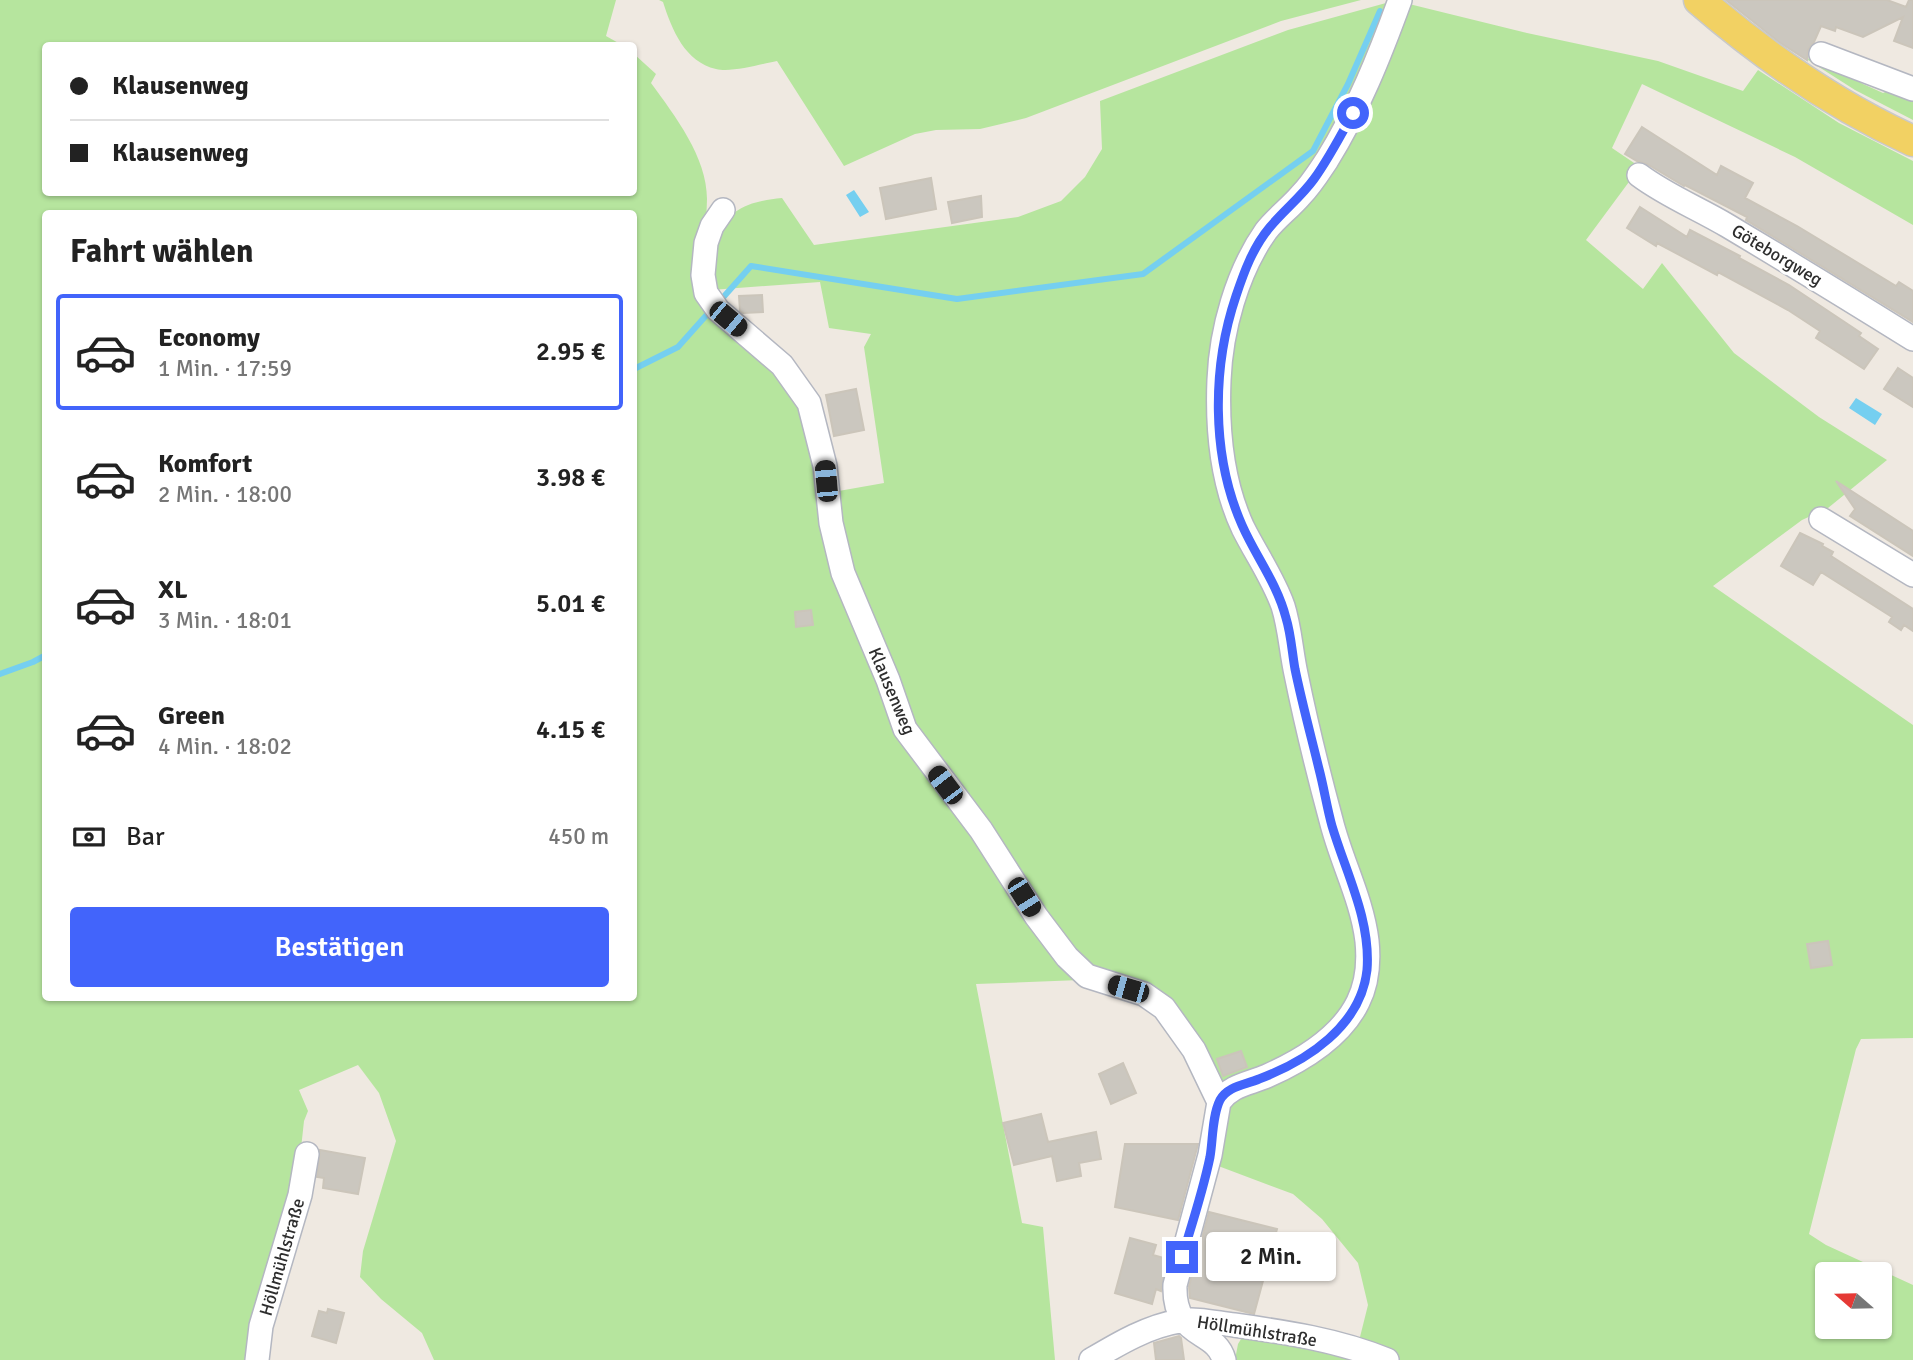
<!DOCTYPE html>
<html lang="de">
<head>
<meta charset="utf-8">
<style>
  body { margin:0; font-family:Signika,sans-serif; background:#f2f2f2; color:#222; height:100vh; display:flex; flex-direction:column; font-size:26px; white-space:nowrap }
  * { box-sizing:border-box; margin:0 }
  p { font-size:23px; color:#767676 }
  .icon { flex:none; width:38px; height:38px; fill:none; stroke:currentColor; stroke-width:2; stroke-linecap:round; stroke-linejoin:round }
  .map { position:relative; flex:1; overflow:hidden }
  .sheet { position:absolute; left:42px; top:210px; width:595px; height:791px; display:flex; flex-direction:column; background:#fff; border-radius:7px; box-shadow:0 2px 5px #0004 }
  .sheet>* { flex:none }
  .banner { position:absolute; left:42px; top:42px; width:595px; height:154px; border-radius:7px; box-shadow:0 2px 5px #0004; display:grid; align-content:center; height:154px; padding:0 28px; background:#fff }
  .needle { width:46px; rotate:290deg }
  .buttons { position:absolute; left:1815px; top:1262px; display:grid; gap:14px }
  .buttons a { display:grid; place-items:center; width:77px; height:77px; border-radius:7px; background:#fff; box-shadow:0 2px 5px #0004; font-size:35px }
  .end { position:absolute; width:32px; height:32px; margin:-16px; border:9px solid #4264fb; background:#fff; box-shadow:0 0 0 4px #fff }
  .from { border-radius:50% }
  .bubble { position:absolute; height:49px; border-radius:7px; background:#fff; box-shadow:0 2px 5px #0004; font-size:23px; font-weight:600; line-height:49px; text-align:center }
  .car { position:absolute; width:21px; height:42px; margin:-21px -10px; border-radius:9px; box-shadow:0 0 5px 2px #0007; background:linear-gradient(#222 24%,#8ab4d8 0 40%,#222 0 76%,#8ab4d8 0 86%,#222 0) }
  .banner b { display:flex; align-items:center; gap:24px; height:66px; font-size:26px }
  .banner b+b { border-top:2px solid #e0e0e0 }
  .banner i { width:18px; height:18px; background:#222 }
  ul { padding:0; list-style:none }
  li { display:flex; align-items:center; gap:21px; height:116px; margin:0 14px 10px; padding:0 14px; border:4px solid transparent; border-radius:7px }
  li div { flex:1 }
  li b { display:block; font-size:26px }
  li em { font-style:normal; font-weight:600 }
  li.selected { border-color:#4264fb }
  li>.icon { width:63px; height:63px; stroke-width:1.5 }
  h2 { padding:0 28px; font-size:32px; line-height:84px }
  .pay { display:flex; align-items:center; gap:18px; height:77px; padding:0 28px; font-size:26px }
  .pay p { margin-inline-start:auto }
  .button { display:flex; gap:14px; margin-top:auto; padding:14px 28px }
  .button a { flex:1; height:80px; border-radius:7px; background:#4264fb; color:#fff; font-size:28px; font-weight:600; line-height:80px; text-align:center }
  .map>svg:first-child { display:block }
</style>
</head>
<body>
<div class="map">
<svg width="1913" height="1360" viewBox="0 0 1913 1360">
  <rect width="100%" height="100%" fill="#efe9e1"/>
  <path fill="#b6e59e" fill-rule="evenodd" d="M0,0H616L606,36L622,45L46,46V192H634V54L656,74L651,83C675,116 707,157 707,199C707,226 701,253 697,280L800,396L878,668L1080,980L976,984L1022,1223L1043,1227L1055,1360H434L422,1333L381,1299L360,1277L363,1251L396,1141L379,1093L358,1065L299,1090L308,1111L304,1121L298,1176L251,1360H0ZM46,214H634V998H46Z
    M659,0H1361L1281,21L1026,118L980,129L936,130L915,134L844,166L777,61C761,64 731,73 716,69C685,62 672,30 663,2Z
    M1386,3L1394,4L1341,125L1253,244L1214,428L1276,603L1360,924L1358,990L1321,1039L1222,1086L1183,1019L1086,971L916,740L848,577L833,492L884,483L864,347L871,334L829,328L820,282L711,290C712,275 709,253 715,240C727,208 751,201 782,198L814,245L1018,217L1061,201L1085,177L1102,149L1100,101L1288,30Z
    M1405,3L1527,33L1658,61L1743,91L1758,70L1839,123L1913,161V225L1795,157L1642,84L1612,148L1640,167L1586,240L1643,289L1662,263L1734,353L1819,417L1887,460L1828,508L1802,520L1713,586L1913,725V1038L1861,1039L1856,1049L1809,1234L1826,1245L1913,1285V1360H1399L1358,1345L1368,1305L1358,1263L1322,1219L1293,1194L1213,1164L1222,1107L1283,1074L1367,993L1328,784L1238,501L1224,379L1255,258L1309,193ZM1827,1274H1880V1326H1827Z
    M1810,54L1863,84L1883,93L1894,88L1913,95V120L1855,90L1808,60Z
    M1246,1331L1377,1360H1235L1238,1344Z"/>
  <path fill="#75cff0" d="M854,190L869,212L860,217L846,195Z
    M1856,398L1882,414L1875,425L1849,408Z"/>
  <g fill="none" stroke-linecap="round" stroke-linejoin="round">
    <path stroke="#75cff0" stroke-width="6" d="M719,302L751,266L957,299L1143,274L1313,151L1348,84L1380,11
      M634,369L678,347L711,310
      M0,674L33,662L46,655"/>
  </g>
  <path fill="#cbc7bf" stroke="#cbc5ba" stroke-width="2" d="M1726,0H1887L1906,7L1909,0H1913V48L1894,41L1903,17L1863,37L1836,27L1835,31L1821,26L1814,42L1808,50L1807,60L1779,42Z
    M1642,127L1717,175L1721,166L1753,183L1745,198L1797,226L1896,286L1899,282L1913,291V322L1746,220L1747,217L1685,185L1684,186L1647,164L1637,161L1625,154Z
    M931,178L936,209L886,219L880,188Z
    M981,196L982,217L952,223L948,202Z
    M1640,207L1687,237L1690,230L1740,256L1739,258L1789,285L1861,333L1859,336L1878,349L1864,369L1816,338L1820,331L1788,310L1718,272L1717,275L1657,243L1656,246L1627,228Z
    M762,295L763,312L743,313L740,311L739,296Z
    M1898,368L1913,378V407L1884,389Z
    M856,389L864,430L834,436L826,395Z
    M1836,481L1913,531V556L1850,516L1855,509Z
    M1800,533L1823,544L1822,546L1833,552L1831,556L1913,609V631L1904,625L1901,630L1889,622L1892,617L1821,572L1813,585L1781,566Z
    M811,610L813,625L796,627L795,612Z
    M1828,941L1832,965L1811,968L1807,944Z
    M1241,1051L1247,1067L1223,1076L1217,1059Z
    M1123,1063L1136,1093L1111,1104L1099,1074Z
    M1041,1114L1048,1142L1096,1132L1101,1159L1079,1163L1081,1176L1057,1181L1052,1156L1014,1165L1003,1123Z
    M1125,1144H1198L1178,1220L1115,1207Z
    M320,1150L365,1158L358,1194L323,1188L324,1178L317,1177Z
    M1209,1212L1277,1229L1254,1314L1190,1298L1189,1286Z
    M1130,1238L1156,1245L1153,1255L1167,1259L1161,1291L1156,1289L1152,1304L1115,1293Z
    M328,1309L344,1313L336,1343L312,1336L319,1311L327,1313Z
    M1179,1336L1181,1338L1184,1360H1156L1154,1343Z"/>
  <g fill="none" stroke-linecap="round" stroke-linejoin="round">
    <defs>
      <path id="minor" d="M1821,54L1913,89
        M1639,175C1667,196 1698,208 1728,226C1790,263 1852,301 1913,339
        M723,210L712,226L706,243L703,275L706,293L718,310L782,365L809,403L825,466L831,523L843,573L888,680L905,729L981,830L1036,916L1067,957L1087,976L1144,994L1164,1008L1194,1050L1219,1102L1210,1155L1175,1285C1173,1340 1216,1328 1224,1360
        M1821,519L1913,575
        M1219,1102C1231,1085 1248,1084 1267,1076C1301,1061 1341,1037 1358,1002C1367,984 1369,961 1367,941C1362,899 1341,861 1331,820C1318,772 1306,723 1296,674C1291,651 1290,628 1283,606C1273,578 1256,554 1243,528C1222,483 1217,428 1219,380C1221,330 1237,272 1266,231C1276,218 1290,208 1301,195C1311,185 1319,172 1327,160C1358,110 1380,55 1400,0
        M257,1360L261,1326L300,1195L307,1154
        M1091,1360C1118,1344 1148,1326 1180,1321C1197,1318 1216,1323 1234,1325C1285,1332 1338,1340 1387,1360"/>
      <path id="major" d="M1699,0C1764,56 1834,105 1913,141"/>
    </defs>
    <use href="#minor" stroke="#b4b7c1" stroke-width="26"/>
    <use href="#major" stroke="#c9c9c9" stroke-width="33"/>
    <use href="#minor" stroke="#fff" stroke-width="23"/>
    <use href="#major" stroke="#f2d163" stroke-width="30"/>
  </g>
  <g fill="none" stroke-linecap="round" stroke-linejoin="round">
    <path stroke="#4264fb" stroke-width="9" d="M1182,1257C1192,1224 1203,1191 1210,1157C1213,1140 1212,1116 1220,1100C1228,1086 1245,1085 1259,1079C1307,1061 1361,1026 1367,970C1371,920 1346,873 1332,826C1327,808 1324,788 1319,769C1311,736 1302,703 1295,669C1292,652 1291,634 1286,618C1277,583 1256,557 1242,525C1211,455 1212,367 1236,296C1244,272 1253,247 1270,227C1284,210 1301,197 1314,179C1329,158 1341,135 1353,113"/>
  </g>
  <g text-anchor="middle" stroke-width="6" stroke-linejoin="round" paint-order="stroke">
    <g font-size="18" fill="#2e2e2e" stroke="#fff">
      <text transform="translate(1777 255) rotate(31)" y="6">Göteborgweg</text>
      <text transform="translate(892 691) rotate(67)" y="6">Klausenweg</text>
      <text transform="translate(282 1257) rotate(-74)" y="6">Höllmühlstraße</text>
      <text transform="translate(1257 1331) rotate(9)" y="6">Höllmühlstraße</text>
    </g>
  </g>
</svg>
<div class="buttons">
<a><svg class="needle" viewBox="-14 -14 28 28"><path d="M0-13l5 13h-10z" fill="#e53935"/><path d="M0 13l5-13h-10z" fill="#767676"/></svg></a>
</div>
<i class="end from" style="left:1353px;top:113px"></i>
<i class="end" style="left:1182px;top:1257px"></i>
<div class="bubble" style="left:1206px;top:1232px;width:130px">2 Min.</div>
<i class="car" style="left:728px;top:319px;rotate:130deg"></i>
<i class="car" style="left:826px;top:481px;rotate:355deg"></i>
<i class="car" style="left:945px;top:785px;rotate:323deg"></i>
<i class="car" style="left:1024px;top:897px;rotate:148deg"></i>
<i class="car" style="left:1128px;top:989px;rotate:286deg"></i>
<div class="banner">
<b><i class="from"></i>Klausenweg</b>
<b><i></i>Klausenweg</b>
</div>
<section class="sheet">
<h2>Fahrt wählen</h2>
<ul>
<li class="selected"><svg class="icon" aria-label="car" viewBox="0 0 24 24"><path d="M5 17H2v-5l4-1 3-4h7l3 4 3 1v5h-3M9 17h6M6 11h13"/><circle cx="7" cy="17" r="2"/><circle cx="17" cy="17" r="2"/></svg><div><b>Economy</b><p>1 Min. · 17:59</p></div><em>2.95 €</em></li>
<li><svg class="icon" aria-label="car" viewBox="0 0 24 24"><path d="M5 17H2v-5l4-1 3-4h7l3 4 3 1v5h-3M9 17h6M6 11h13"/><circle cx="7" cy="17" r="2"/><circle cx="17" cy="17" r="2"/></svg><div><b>Komfort</b><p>2 Min. · 18:00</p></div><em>3.98 €</em></li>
<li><svg class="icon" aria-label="car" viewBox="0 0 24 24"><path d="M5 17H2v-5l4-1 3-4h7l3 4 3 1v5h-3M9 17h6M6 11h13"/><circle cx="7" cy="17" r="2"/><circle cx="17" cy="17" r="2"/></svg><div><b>XL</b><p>3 Min. · 18:01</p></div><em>5.01 €</em></li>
<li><svg class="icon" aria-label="car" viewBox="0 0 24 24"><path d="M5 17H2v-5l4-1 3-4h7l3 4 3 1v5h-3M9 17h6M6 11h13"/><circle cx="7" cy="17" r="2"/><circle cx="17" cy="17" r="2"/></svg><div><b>Green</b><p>4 Min. · 18:02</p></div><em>4.15 €</em></li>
</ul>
<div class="pay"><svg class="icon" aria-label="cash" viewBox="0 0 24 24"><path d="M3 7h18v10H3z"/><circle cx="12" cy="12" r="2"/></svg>Bar<p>450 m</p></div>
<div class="button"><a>Bestätigen</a></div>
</section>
</div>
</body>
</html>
